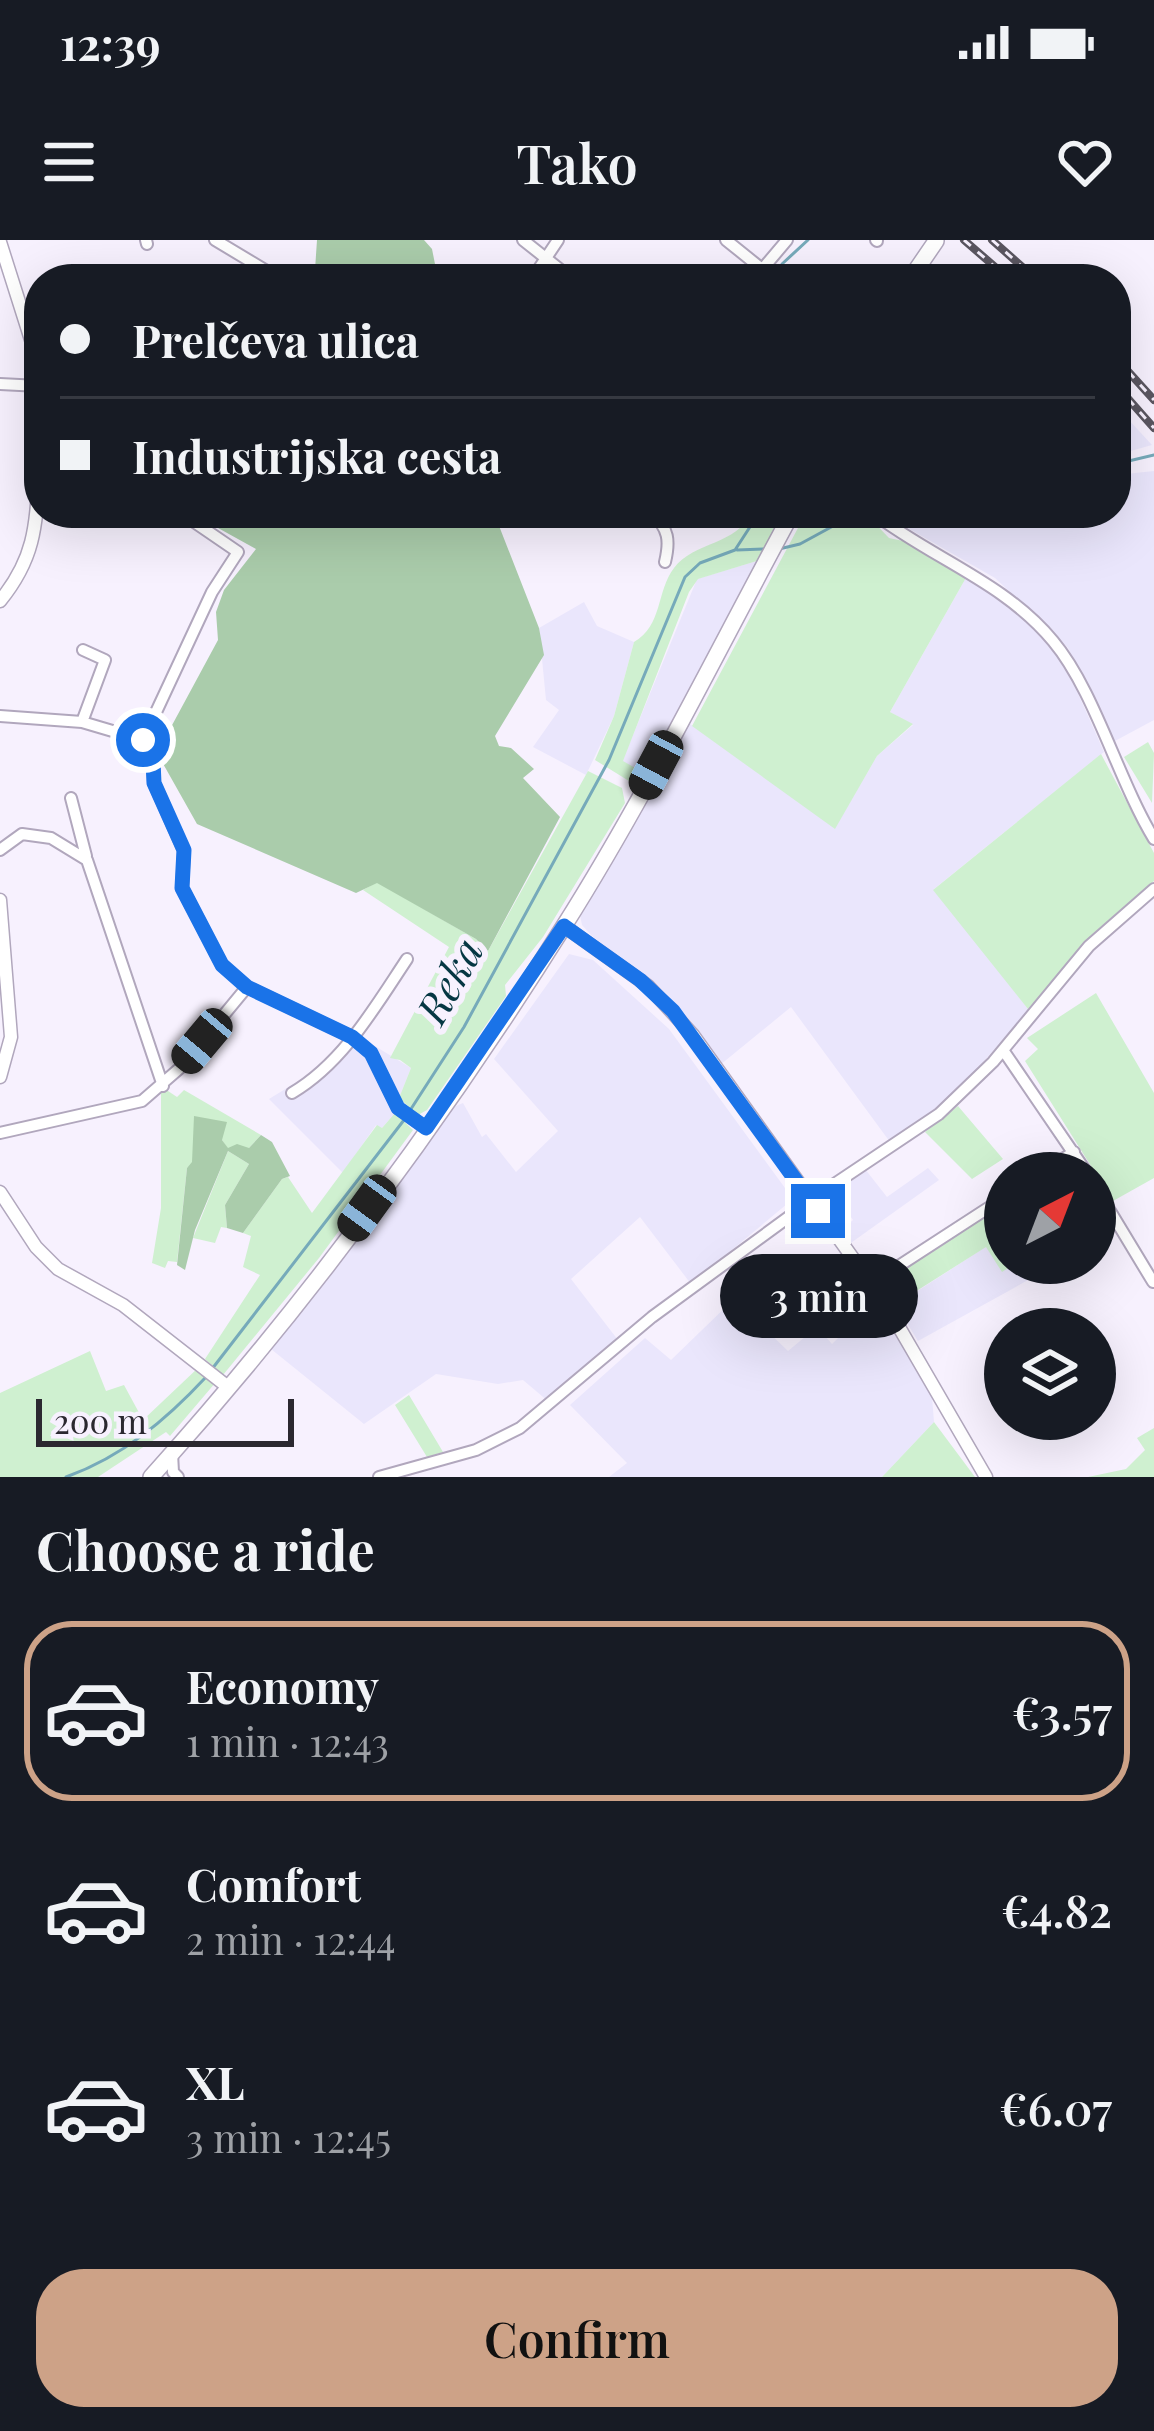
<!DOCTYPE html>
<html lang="en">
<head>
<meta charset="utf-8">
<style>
  body { margin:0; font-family:"Playfair Display",serif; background:#20242c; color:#f1f3f6; height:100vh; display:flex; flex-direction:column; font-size:45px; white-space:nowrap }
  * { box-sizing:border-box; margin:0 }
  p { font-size:39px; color:#9ea1a6 }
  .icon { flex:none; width:66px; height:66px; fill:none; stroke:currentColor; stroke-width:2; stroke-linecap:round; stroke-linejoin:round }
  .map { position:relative; height:1237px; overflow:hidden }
  .details { display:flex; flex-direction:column; background:#171b24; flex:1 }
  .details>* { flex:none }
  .guide { position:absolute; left:24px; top:24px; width:1107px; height:264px; border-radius:48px; box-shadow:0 12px 48px #0002; display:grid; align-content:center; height:264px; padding:0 36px; background:#171b24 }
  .needle { width:78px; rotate:42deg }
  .tools { position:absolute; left:984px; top:912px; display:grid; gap:24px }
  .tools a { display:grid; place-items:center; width:132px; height:132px; border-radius:50%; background:#171b24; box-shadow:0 12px 48px #0002; font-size:60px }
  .scale { position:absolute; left:36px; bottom:30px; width:258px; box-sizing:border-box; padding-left:12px; border:6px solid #2b2830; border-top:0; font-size:33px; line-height:42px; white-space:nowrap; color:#2b2830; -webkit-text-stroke:9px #f7f1fe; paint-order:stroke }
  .end { position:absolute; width:54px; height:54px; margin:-27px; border:15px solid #1a73e8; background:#fff; box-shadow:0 0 0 6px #fff }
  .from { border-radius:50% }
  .bubble { position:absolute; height:84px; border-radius:42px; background:#171b24; box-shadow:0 12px 48px #0002; font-size:39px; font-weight:600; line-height:84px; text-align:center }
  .car { position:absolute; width:36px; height:72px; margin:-36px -18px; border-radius:15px; box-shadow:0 0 9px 3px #0007; background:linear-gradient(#222 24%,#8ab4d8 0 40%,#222 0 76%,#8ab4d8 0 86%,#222 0) }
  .guide b { display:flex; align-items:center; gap:42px; height:114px; font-size:45px }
  .guide b+b { border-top:3px solid #363941 }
  .guide i { width:30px; height:30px; background:#f1f3f6 }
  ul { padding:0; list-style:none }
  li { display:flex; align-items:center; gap:36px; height:180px; margin:0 24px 18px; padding:0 12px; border:6px solid transparent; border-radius:48px }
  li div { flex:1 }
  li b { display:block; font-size:45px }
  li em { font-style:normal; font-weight:600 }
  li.current { border-color:#cda287 }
  li>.icon { width:108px; height:108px; stroke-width:1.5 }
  h2 { padding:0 36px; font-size:54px; line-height:144px }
  .primary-button { display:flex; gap:24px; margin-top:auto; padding:24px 36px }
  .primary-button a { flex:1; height:138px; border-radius:48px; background:#cda287; color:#111; font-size:48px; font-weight:600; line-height:138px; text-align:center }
  .status { display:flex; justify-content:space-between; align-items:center; height:84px; padding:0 60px; background:#171b24; direction:ltr }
  .status svg { height:33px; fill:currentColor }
  header { display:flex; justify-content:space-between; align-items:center; height:156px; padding:0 36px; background:#171b24; font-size:54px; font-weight:600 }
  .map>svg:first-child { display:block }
</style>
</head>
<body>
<div class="status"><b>12:39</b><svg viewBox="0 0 49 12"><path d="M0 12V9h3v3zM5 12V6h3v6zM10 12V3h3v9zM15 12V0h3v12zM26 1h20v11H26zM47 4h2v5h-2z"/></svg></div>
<header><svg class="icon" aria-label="menu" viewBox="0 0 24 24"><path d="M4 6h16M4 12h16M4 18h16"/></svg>Tako<svg class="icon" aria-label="heart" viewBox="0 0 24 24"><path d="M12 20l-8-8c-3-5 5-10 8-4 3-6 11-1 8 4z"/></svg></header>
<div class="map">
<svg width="1154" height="1237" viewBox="0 0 1154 1237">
  <rect width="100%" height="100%" fill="#f7f1fe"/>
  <path fill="#eae6fc" d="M1116,166L1152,205L1116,215Z
    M1154,231V480L1113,502L1068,408L1053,392L995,338L899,283L911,273H1116V235Z
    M760,320L644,533L622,522L697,339Z
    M967,336L979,341L1033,384L1066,426L1104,512L934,649L1029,770L949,861L890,902L791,767L720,825L649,741L592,696L582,685L580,675L582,663L686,481L835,588L877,516L913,485L890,472Z
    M584,362L597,386L634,402L614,476L586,535L533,507L559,470L546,460L539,388Z
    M569,714L593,720L669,789L793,959L691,1044L640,977L571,1039L618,1100L549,1162L523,1140L498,1144L436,1134L364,1184L271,1109L444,871L463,863L482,897L486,894L516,932L558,891L494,819Z
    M365,800L411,828L399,858L403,864L381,889L376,885L343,933L269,859Z
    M928,928L939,940L848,1005L838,993L853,980L832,950L865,929L887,957Z
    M987,1006L1002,1031L1016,1023H1059L918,1101L896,1065Z
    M734,1059L788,1111L817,1087L832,1104L874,1063L891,1084L932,1157L934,1182L882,1237H609L627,1223L570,1165L645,1098L671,1120Z"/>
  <path fill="#cff0d0" d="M750,273H782L760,320L698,339L689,352L623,521L644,533L629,541L595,520L614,476L634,402C663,385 656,352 674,328C694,301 738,305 750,273Z
    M806,273H865L889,298L903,301L967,336L890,472L913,484L877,516L835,589L692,486Z
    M1148,502L1154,513L1152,563L1124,517Z
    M1101,514L1154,613V641L1096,691L1028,769L933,650Z
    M588,531L622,548L625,563L543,697L505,745L506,756L427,870L418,875L399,858L411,828L400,820L390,818L449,707L363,650L377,642L476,699L488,711Z
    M1096,753L1154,853V938L1113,961L1025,821L1038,809L1027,798Z
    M165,849L177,857L184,850L261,895L249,908L228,909L222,900L187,928L177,1022L168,1021L165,1028L152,1023L161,968V850Z
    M958,866L1003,919L972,939L925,892Z
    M395,873L413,890L319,1018L223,1135L205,1119L260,1035L243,1027L251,996L243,993L282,939L288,937L312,973L377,885L382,888Z
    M228,911L249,924L225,965L227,988L221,987L215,1003L193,998Z
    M1005,959V1023H1016L1002,1032L986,1007L907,1057L891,1035Z
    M90,1111L106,1151L124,1145L143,1180L199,1127L216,1142L170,1196L166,1192L98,1237H0V1153Z
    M409,1155L443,1212L427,1217L395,1165Z
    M934,1182L975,1237H882Z
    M1154,1188V1237H1088L1126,1229L1145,1210L1137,1198Z"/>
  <path fill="#aaccab" d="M317,0H424L432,9L438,39H301L315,30Z
    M206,273H494L539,388L544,415L495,496L499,506L511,508L534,529L523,538L560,577L488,711L476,699L377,643L356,653L197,584L157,513L218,400L216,372L224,350L256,309L200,278Z
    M194,876L227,882L222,900L228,908L237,904L249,908L261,895L272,902L290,936L282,939L243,993L227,988L225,965L249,924L228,911L195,990L185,1030L177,1025L187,928L192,922Z"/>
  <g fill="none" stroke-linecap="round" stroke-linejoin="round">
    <path stroke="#76aaba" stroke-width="3" d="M780,39L782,24L808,0
      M1116,224L1154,215
      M779,309L800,304L857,273
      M737,310L763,309
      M409,872L464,787L609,520L685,337L700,323L735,310L759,273
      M212,1129L404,880
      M66,1237C122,1217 166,1180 206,1137"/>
    <defs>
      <path id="minor" d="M146,0L147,4
        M215,0L270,33
        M523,0L572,39
        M726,0L762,29
        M876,0L877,1
        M532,39L558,0
        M754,39L787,0
        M22,69L39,62
        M0,144L39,146
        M652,273C669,289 670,301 665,322
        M873,273C933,319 1004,342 1053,401C1095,451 1118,540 1154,599
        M0,476L82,482L143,500L153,521L154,543L184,611L182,648L222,725L247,747L352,797L371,813L398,868L426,888
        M82,482L105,420L83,410
        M143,500L212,352L238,312L181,273
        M71,558L86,616
        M0,610L22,594L51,598L87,620L163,846
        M1003,810L1087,933
        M292,853C343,823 375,767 407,719
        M0,893L142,861L180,828L247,747
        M1041,933L1074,912
        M1095,946L1153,1042
        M871,1044L1005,957
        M172,1213L173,1232L178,1237
        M379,1237L476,1210L520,1188L652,1077L827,949L939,874L993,822L1089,706L1154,649"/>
      <path id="tertiary" d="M0,2L39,125
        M0,361C35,318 36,286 39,233
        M0,660L11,797L0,837
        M564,686L648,746L693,795L885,1063L986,1237
        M0,952L36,1007L58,1029L123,1065L228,1147"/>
      <path id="secondary" d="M910,39L936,1
        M151,1237C304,1067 443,879 564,686C648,553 717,411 792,273"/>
    </defs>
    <use href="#minor" stroke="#b1a7bd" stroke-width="14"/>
    <use href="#tertiary" stroke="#b1a7bd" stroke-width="15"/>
    <use href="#secondary" stroke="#b1a7bd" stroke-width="18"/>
    <use href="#minor" stroke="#fff" stroke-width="10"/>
    <use href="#tertiary" stroke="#fff" stroke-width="12"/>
    <use href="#secondary" stroke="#fff" stroke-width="15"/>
    <defs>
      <path id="rail" d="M964,0L1009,39
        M992,0L1036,39
        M1116,118L1154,160
        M1116,145L1154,188"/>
    </defs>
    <use href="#rail" stroke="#5a5660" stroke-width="8"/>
    <use href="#rail" stroke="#f7f1fe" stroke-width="3" stroke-dasharray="9" stroke-linecap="butt"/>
  </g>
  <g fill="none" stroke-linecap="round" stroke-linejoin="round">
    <path stroke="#1a73e8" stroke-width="15" d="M143,500L153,521L154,543L184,610L182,648L222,725L247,747L352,797L371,813L398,868L426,888L564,686L640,740L673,771L818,971"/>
  </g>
  <g text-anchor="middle" stroke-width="12" stroke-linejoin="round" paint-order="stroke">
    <g font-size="42" font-style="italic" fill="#053743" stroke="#f7f1fe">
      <text transform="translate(450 741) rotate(-61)" y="15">Reka</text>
    </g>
  </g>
</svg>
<div class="tools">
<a><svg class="needle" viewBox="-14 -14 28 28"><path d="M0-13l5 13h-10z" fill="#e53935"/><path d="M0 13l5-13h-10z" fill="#9ea1a6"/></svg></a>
<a><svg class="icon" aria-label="layers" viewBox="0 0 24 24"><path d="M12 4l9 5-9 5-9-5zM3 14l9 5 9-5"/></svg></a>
</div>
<div class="scale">200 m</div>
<i class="end from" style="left:143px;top:500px"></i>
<i class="end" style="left:818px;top:971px"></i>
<div class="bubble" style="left:720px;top:1014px;width:198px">3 min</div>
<i class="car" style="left:656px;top:525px;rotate:208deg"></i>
<i class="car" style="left:202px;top:801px;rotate:220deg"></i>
<i class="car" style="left:367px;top:968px;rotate:216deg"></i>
<div class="guide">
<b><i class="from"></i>Prelčeva ulica</b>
<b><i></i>Industrijska cesta</b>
</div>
</div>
<section class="details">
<h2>Choose a ride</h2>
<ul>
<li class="current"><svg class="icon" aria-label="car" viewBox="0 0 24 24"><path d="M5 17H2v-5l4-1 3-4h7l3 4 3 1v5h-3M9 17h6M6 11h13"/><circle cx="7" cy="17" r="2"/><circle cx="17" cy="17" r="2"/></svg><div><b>Economy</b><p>1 min · 12:43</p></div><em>€3.57</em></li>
<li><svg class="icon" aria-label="car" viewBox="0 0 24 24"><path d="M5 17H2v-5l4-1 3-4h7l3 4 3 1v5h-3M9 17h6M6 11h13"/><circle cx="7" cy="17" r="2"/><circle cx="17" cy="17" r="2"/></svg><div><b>Comfort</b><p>2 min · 12:44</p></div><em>€4.82</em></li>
<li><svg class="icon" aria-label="car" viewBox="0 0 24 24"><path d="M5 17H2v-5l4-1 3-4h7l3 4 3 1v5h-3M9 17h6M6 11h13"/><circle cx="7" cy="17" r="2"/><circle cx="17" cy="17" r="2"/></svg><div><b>XL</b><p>3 min · 12:45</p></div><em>€6.07</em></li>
</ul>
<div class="primary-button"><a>Confirm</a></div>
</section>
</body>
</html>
